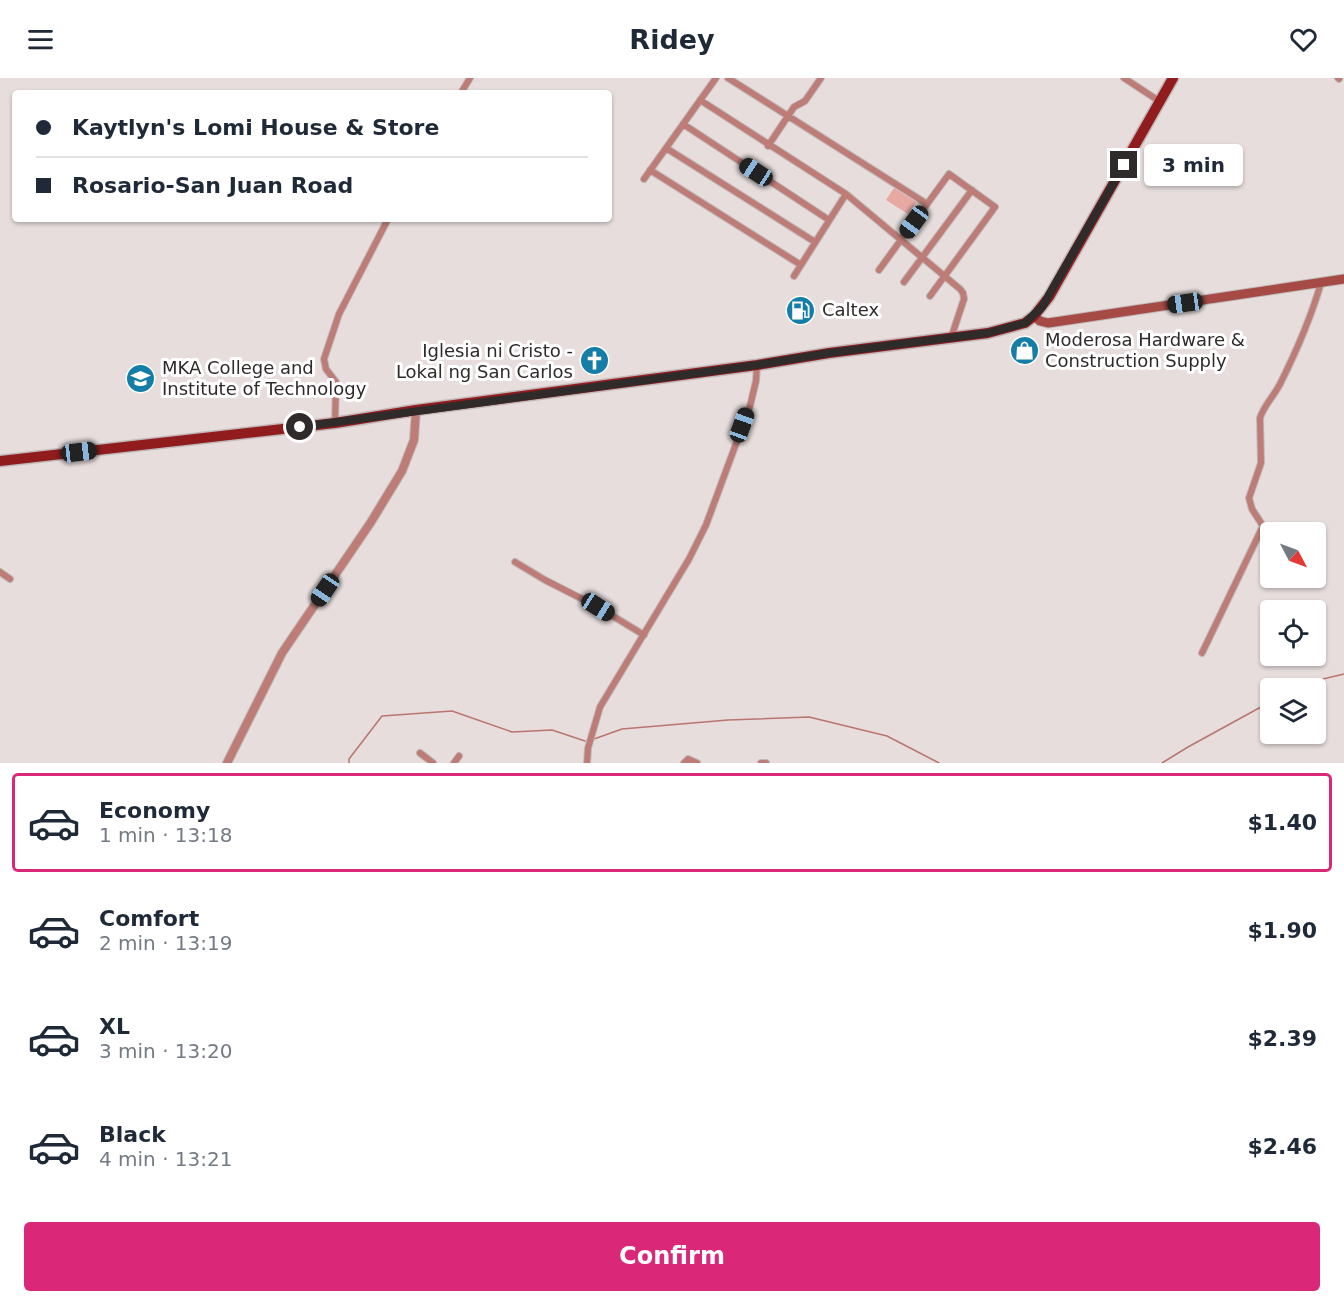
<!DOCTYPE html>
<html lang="en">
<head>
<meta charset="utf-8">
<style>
  body { margin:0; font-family:"DejaVu Sans",sans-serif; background:#f6f6f7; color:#1f2937; height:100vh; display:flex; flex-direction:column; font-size:22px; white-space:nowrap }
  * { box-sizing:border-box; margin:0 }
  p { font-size:20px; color:#747a83 }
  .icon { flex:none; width:33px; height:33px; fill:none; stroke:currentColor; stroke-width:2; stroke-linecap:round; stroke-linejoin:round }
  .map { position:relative; height:685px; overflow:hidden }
  .sheet { display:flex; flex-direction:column; background:#fff; flex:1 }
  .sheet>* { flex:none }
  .hud { position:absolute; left:12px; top:12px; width:600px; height:132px; border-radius:6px; box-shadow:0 2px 4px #0004; display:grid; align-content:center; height:132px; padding:0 24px; background:#fff }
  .needle { width:39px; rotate:131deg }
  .controls { position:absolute; left:1260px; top:444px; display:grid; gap:12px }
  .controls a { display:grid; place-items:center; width:66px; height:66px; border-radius:6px; background:#fff; box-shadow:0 2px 4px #0004; font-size:30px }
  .end { position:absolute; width:27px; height:27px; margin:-14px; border:8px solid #2f2b2b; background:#fff; box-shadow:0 0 0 3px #fff }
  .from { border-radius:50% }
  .bubble { position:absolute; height:42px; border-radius:6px; background:#fff; box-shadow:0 2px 4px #0004; font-size:20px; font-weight:700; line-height:42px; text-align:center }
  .car { position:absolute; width:18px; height:36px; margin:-18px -9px; border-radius:8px; box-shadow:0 0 4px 2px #0007; background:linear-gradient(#222 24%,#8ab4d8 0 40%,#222 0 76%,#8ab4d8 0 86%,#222 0) }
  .hud b { display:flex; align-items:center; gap:21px; height:57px; font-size:22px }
  .hud b+b { border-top:2px solid #e0e1e3 }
  .hud i { width:15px; height:15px; background:#1f2937 }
  ul { padding:10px 0 0; list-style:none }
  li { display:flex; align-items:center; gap:18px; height:99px; margin:0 12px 9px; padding:0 12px; border:3px solid transparent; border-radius:6px }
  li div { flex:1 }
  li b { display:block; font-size:22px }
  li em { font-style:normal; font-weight:700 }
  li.on { border-color:#db2777 }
  li>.icon { width:54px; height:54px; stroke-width:1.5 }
  .action { display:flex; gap:12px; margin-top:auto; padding:12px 24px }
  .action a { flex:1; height:69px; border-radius:6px; background:#db2777; color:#fff; font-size:24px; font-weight:700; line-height:69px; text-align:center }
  header { display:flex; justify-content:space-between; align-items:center; height:78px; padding:0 24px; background:#fff; font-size:27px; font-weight:700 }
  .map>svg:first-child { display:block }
</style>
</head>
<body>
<header><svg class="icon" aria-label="menu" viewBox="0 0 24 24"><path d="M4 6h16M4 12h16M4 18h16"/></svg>Ridey<svg class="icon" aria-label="heart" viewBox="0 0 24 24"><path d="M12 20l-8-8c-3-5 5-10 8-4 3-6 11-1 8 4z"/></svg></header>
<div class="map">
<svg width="1344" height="685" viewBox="0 0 1344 685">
  <rect width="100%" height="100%" fill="#e6dddc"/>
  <path fill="#e8a9a3" d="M894,110L916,124L908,136L886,122Z"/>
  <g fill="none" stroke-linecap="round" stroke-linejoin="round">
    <path stroke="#bb756f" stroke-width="1.5" d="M1299,610L1323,601L1344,596
      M594,661L622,651L728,642L809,639L887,658L939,685
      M349,685V681L382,638L452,633L512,654L552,652L585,663
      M1162,685L1188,669L1270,624"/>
    <defs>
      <path id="minor" d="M728,0L927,126
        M1124,0L1159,23
        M1338,0L1339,1
        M461,15L470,0
        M700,22L846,116L960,211L963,215L964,221L951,260
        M683,46L829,142
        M768,68L794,29L805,23L821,0
        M666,70L815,164
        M650,92L801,187
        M644,101L716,0
        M879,192L949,96L995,129L930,218
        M794,198L846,116
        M904,204L972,112
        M335,345L336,304L326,291L324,281L339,236L388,141
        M515,484L545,502L598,529L644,557
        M0,494L10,501
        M1202,575L1263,448L1252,431L1249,420L1261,385L1260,340C1264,327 1275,317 1281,304C1297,272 1311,239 1321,205
        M420,675L433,685
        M454,685L459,678
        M587,685L588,670L600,629L689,481L706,447L750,328L756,303L757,287
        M684,685L688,681L697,685
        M761,685H766"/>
      <path id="tertiary" d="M227,685L282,575L371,444L402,393L414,362L416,332"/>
      <path id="secondary" d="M1034,238L1040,243L1048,245L1344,201"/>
      <path id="primary" d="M0,383L335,345L416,332L757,287L829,275L988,255L1025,245L1034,238L1049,219L1173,0"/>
    </defs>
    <use href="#minor" stroke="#c1b9b9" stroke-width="8"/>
    <use href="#tertiary" stroke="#c1b9b9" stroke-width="10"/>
    <use href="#secondary" stroke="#c1b9b9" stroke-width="11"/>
    <use href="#primary" stroke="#c1b9b9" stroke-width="13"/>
    <use href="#minor" stroke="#bd7d76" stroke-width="6"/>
    <use href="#tertiary" stroke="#bd7d76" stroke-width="8"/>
    <use href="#secondary" stroke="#a54a44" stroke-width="9"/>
    <use href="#primary" stroke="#911c1e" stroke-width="10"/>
  </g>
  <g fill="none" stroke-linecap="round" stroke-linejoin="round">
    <path stroke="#2f2b2b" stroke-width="8" d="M300,349L757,287L829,275L988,255L1025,245L1042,229L1124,87"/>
  </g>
  <defs>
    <symbol id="fuel-disc" viewBox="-11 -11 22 22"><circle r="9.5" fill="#147ea8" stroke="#fff"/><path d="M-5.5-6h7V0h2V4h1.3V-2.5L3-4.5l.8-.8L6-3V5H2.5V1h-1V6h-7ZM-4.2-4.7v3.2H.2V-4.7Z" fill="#fff"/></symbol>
    <symbol id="shop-disc" viewBox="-11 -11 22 22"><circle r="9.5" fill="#147ea8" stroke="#fff"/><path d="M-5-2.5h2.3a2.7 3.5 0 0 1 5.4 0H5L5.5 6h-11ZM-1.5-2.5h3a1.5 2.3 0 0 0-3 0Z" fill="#fff"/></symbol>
    <symbol id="church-disc" viewBox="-11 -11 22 22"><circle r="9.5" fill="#147ea8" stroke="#fff"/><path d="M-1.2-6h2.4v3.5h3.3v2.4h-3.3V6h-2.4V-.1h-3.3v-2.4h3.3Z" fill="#fff"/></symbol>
    <symbol id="university-disc" viewBox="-11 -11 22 22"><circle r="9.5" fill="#147ea8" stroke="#fff"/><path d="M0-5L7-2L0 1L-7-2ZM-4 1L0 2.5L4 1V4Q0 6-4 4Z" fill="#fff"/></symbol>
  </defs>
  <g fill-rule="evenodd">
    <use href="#fuel-disc" x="784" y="216" width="33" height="33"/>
    <use href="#shop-disc" x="1008" y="256" width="33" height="33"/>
    <use href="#church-disc" x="578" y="266" width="33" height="33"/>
    <use href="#university-disc" x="124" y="284" width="33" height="33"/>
  </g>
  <g text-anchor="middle" stroke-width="6" stroke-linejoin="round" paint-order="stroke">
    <g font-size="18" fill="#2f2b2b" stroke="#fff" text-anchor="start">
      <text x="822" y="238">Caltex</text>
      <text x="1045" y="268">Moderosa Hardware &amp;<tspan x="1045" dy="21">Construction Supply</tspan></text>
      <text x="573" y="279" text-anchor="end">Iglesia ni Cristo -<tspan x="573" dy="21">Lokal ng San Carlos</tspan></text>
      <text x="162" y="296">MKA College and<tspan x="162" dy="21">Institute of Technology</tspan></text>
    </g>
  </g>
</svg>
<div class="controls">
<a><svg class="needle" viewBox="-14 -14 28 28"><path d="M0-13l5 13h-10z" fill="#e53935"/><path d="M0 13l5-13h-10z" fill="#747a83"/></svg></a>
<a><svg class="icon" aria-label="locate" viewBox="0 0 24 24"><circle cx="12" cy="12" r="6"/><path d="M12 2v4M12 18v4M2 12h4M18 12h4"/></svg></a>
<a><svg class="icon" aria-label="layers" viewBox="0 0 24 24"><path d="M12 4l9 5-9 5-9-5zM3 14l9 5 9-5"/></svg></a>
</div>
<i class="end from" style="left:300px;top:349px"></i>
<i class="end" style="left:1124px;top:87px"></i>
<div class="bubble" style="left:1144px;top:66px;width:99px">3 min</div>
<i class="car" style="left:756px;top:94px;rotate:303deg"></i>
<i class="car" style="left:914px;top:144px;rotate:216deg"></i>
<i class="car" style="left:1185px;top:225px;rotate:262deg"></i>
<i class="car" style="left:742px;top:347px;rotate:20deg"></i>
<i class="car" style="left:79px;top:374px;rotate:83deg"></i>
<i class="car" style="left:325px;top:512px;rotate:214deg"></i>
<i class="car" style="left:598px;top:529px;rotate:122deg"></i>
<div class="hud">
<b><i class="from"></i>Kaytlyn's Lomi House &amp; Store</b>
<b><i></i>Rosario-San Juan Road</b>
</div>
</div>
<section class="sheet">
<ul>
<li class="on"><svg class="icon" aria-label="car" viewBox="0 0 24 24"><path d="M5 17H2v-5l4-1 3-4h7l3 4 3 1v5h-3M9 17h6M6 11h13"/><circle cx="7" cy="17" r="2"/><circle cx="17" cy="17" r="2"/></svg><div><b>Economy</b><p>1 min · 13:18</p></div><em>$1.40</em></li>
<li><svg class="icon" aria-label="car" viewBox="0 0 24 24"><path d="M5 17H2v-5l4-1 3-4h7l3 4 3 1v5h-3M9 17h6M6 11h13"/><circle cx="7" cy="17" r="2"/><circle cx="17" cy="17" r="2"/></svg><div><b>Comfort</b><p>2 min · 13:19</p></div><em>$1.90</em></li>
<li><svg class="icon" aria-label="car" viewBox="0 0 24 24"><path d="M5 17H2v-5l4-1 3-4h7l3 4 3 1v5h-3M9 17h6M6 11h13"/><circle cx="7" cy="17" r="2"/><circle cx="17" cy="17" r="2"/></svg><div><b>XL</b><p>3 min · 13:20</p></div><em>$2.39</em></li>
<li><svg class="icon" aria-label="car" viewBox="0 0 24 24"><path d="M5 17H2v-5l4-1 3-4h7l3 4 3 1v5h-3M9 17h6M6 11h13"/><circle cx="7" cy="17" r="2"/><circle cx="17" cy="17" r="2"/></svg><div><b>Black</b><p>4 min · 13:21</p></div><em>$2.46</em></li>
</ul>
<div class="action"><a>Confirm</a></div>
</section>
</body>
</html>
